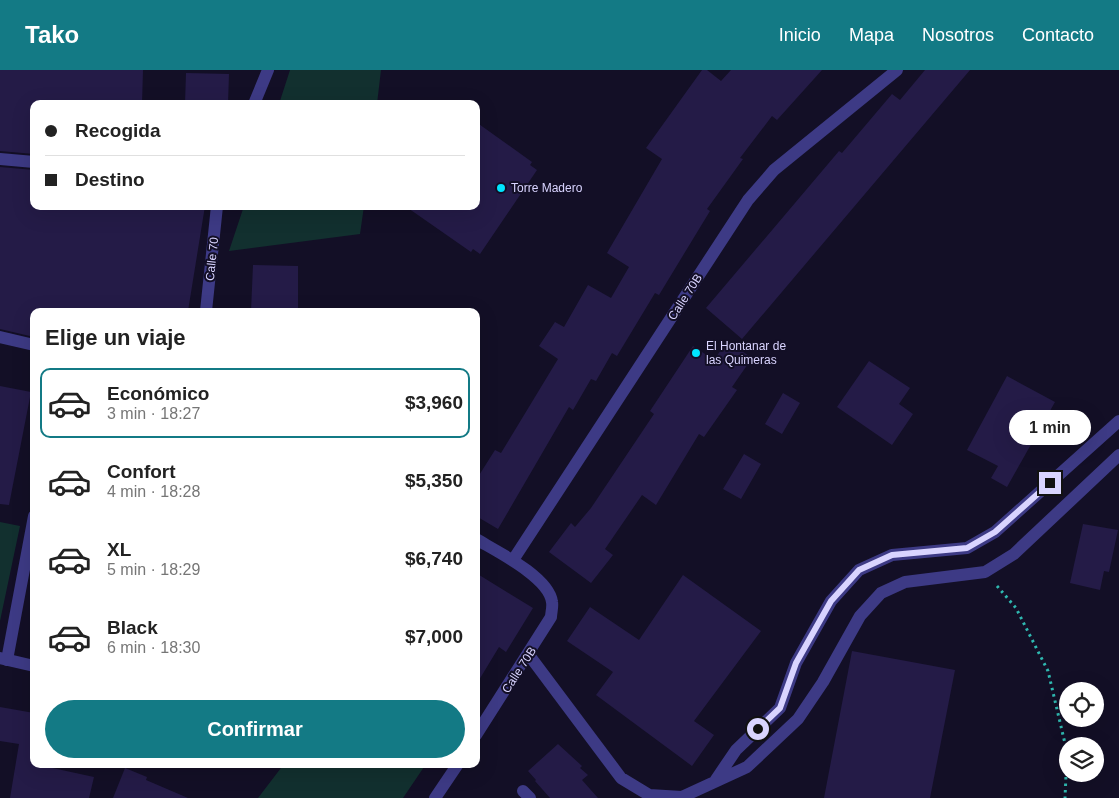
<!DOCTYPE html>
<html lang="es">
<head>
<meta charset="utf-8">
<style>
  body { margin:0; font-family:Helvetica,sans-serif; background:#f2f2f2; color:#222; height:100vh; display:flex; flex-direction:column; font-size:19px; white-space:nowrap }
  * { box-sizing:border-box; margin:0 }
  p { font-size:16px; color:#767676 }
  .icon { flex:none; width:28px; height:28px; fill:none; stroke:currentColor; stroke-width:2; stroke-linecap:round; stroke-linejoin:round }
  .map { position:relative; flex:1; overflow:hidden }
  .drawer { position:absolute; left:30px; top:238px; width:450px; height:460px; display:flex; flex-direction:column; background:#fff; border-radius:10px; box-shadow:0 5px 20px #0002 }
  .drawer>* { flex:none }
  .hud { position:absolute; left:30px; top:30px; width:450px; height:110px; border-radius:10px; box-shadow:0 5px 20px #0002; display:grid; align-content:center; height:110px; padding:0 15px; background:#fff }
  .buttons { position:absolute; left:1059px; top:612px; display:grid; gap:10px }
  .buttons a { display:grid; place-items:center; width:45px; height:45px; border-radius:50%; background:#fff; box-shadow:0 5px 20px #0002; font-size:25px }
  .end { position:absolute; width:22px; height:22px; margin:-11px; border:6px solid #d9d4ff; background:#111; box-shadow:0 0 0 2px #111 }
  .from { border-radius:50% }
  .bubble { position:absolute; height:35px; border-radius:18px; background:#fff; box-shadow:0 5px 20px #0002; font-size:16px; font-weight:600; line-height:35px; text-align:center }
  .hud b { display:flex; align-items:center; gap:18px; height:48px; font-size:19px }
  .hud b+b { border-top:1px solid #e0e0e0 }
  .hud i { width:12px; height:12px; background:#222 }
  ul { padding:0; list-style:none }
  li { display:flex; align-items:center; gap:15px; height:70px; margin:0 10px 8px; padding:0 5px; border:2px solid transparent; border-radius:10px }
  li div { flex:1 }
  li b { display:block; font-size:19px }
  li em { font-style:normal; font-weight:600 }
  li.selected { border-color:#137a85 }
  li>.icon { width:45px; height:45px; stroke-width:1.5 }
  h2 { padding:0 15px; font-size:22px; line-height:60px }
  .cta { display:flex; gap:10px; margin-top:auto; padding:10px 15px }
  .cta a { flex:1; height:58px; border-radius:30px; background:#137a85; color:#fff; font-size:20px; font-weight:600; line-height:58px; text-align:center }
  header { display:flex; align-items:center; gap:30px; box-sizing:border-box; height:70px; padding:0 25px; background:#137a85; color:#fff }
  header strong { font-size:24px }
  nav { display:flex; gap:28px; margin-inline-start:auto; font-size:18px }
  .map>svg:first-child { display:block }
</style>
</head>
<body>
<header>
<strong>Tako</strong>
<nav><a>Inicio</a><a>Mapa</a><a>Nosotros</a><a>Contacto</a></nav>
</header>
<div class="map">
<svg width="1119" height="728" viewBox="0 0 1119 728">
  <rect width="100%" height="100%" fill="#130f26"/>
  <path fill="#12302f" d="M290,0H381L377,34H279Z
    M244,136H364L360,164L229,181Z
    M0,452L20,456L0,551Z
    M284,694H426L403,728H258Z"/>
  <path fill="#241b47" d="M0,0H143L142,34H34V84L0,81Z
    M702,0H707L721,11L731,0H822L777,50L772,46L740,88L743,89L707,139L710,141L659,225L655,223L617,286L612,283L596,311L591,309L573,340L569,337L498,459L476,446V410L495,380L501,383L558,289L539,276L555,252L564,257L588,215L611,228L629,197L607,183L662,89L646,78Z
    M925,0H970L742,269L706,238L839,81L842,83L892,24L900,30Z
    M186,3L229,4L228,34H185Z
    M476,52L532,92L530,95L537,100L480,184L473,179L471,182L405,136H476Z
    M0,97L34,100V136H205L188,241H34V267L0,259Z
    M253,195L298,196V241H251Z
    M727,271L752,288L732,317L737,320L704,367L699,364L656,435L642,425L605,479L613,485L591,513L549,482L571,453L575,457L591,438L654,344L650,341L693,276L714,290Z
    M869,291L910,318L899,334L913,344L892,375L837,337Z
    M1007,306L1055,332L1007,417L991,408L998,396L967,380Z
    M0,316L31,322L9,435L0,434Z
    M783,323L800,333L782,364L765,354Z
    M744,384L761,394L741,429L723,419Z
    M1083,454L1118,460L1109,502L1104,501L1100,520L1070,513Z
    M476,503L533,538L506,582L499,577L476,615Z
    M683,505L761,561L694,651L714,665L692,696L596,625L613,602L567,571L590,537L639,570Z
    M852,581L955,600L930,728H824Z
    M0,637L34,643V694L94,707L89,728H10L19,674L0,671Z
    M558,674L582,696L580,698L588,705L582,710L598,728H550L535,711L536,710L528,701Z
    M125,698L147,707L146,710L188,728H113Z"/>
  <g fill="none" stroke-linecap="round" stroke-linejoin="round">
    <path stroke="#2fb8b0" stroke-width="3" stroke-dasharray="2.5 4" stroke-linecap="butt" d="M997,516L1016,538L1048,601L1067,682L1065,728"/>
    <path stroke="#3d3a85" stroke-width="12" d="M254,34L268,0
      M0,89L34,92
      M206,241L217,136
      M0,267L34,275
      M476,469C496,481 549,507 552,532C553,537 551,543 551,547L476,665
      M513,490L748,130L774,100L897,0
      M529,585L621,708L649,725L682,727L747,697L798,649L823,612L860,546L881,523L905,512L985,502L1014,484L1119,385
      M0,588L34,596
      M7,590L34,446
      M715,711L736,680L780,638L796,593L831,531L859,500L892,485L967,478L995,462L1119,351
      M523,721L530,728
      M435,728L458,694"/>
  </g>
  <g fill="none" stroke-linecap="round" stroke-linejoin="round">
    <path stroke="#d9d4ff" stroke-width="6" d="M758,659L780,638L796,593L831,531L859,500L892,485L967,478L995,462L1050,413"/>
  </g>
  <g fill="#00e5ff" stroke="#130f26" stroke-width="2">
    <circle cx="501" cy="118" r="5"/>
    <circle cx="696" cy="283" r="5"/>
  </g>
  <g text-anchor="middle" stroke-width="4" stroke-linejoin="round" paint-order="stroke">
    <g font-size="12" fill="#d9d4ff" stroke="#130f26" text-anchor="start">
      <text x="511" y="122">Torre Madero</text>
      <text x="706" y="280">El Hontanar de<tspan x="706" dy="14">las Quimeras</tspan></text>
    </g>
    <g font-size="12" fill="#d9d4ff" stroke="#130f26">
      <text transform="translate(212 189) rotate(-84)" y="4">Calle 70</text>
      <text transform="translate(685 227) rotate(-57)" y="4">Calle 70B</text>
      <text transform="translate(519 600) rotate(-57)" y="4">Calle 70B</text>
    </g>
  </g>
</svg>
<div class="buttons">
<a><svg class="icon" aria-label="locate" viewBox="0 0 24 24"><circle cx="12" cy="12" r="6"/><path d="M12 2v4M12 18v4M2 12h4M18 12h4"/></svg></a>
<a><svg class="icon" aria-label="layers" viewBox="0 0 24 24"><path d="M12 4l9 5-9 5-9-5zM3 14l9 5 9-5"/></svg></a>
</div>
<i class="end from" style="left:758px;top:659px"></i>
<i class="end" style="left:1050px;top:413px"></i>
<div class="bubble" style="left:1009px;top:340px;width:82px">1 min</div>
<div class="hud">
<b><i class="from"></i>Recogida</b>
<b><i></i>Destino</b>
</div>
<section class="drawer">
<h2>Elige un viaje</h2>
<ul>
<li class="selected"><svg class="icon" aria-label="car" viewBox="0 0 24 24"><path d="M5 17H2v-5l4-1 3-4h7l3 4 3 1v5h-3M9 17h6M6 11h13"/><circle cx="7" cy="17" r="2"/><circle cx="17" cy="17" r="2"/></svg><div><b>Económico</b><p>3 min · 18:27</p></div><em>$3,960</em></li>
<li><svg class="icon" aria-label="car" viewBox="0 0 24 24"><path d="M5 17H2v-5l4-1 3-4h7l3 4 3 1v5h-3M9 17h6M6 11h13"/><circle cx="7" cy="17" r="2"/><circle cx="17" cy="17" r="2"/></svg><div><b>Confort</b><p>4 min · 18:28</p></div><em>$5,350</em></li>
<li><svg class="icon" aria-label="car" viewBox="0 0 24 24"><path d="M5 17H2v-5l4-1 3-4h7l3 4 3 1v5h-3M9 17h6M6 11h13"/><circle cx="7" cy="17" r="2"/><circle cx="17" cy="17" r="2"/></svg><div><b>XL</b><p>5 min · 18:29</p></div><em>$6,740</em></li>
<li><svg class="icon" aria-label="car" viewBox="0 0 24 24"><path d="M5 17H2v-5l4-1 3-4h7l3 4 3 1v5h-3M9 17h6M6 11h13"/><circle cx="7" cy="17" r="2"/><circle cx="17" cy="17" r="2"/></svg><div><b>Black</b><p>6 min · 18:30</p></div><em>$7,000</em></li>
</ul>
<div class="cta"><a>Confirmar</a></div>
</section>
</div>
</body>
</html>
